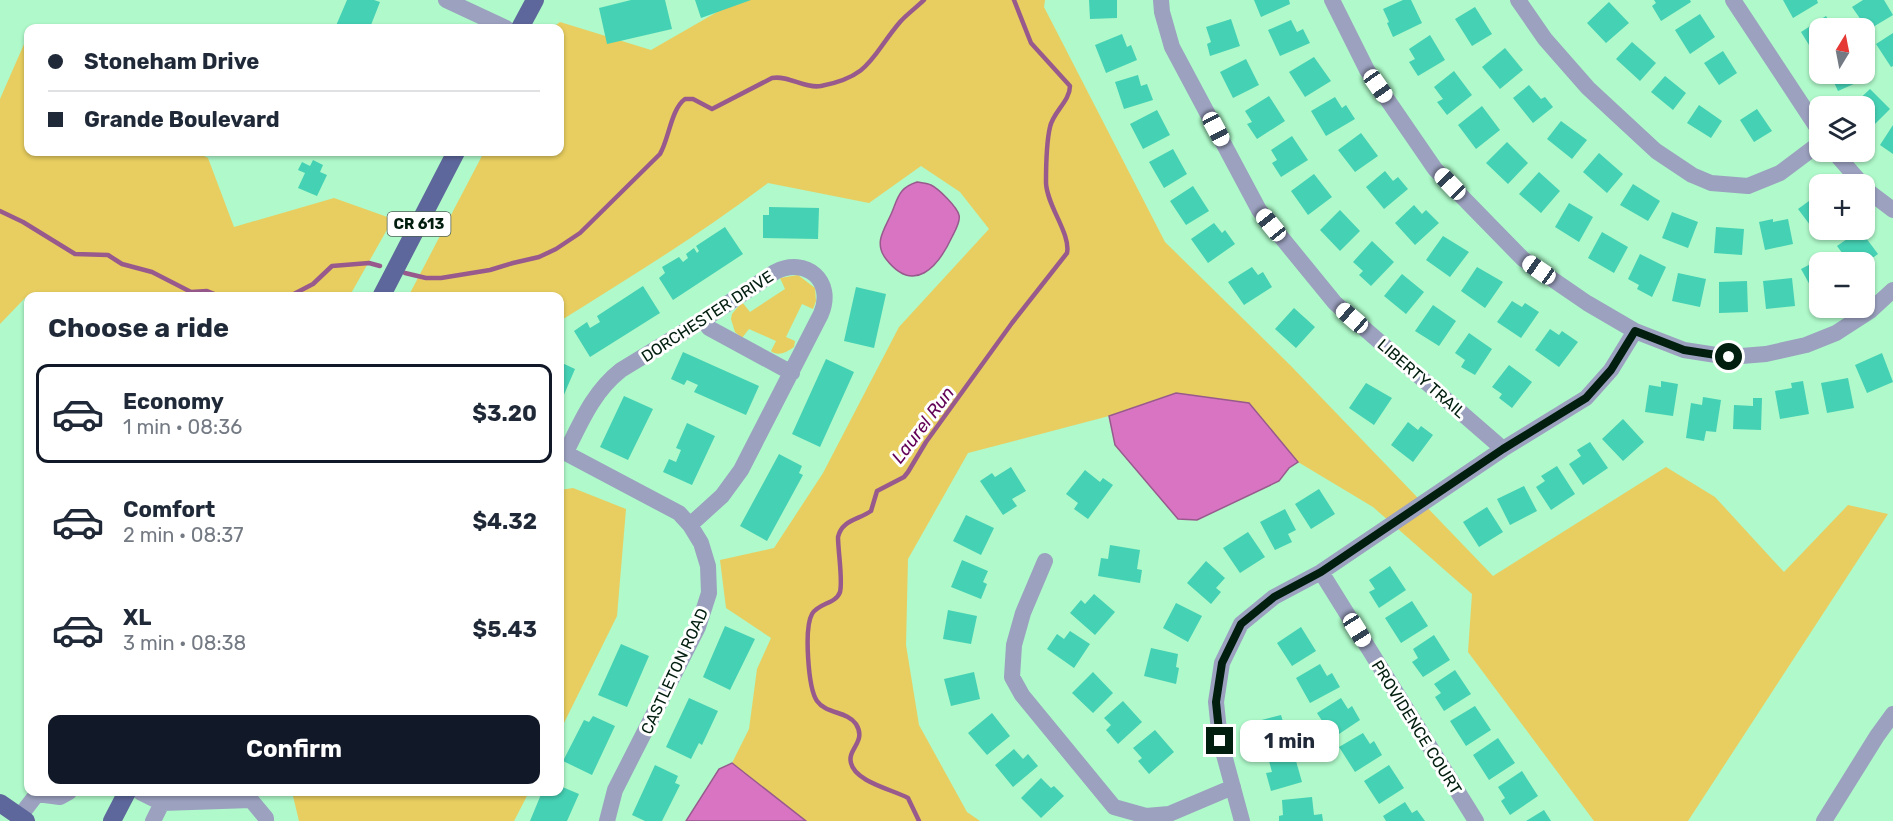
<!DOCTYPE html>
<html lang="en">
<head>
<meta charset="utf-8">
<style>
  body { margin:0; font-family:Rubik,sans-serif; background:#f6f6f7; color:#1f2937; height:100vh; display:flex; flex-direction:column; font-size:22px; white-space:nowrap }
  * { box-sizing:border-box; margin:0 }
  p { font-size:20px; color:#747a83 }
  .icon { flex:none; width:33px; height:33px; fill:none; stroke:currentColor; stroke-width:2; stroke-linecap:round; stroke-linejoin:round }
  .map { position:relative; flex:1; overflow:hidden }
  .drawer { position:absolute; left:24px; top:292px; width:540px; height:504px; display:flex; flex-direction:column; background:#fff; border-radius:12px; box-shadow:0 2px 4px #0004 }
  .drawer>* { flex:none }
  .top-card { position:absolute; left:24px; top:24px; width:540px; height:132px; border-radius:12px; box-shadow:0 2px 4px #0004; display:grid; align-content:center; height:132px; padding:0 24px; background:#fff }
  .needle { width:39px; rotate:10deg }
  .buttons { position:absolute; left:1809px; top:18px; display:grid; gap:12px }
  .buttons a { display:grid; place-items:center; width:66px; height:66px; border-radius:12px; background:#fff; box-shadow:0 2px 4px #0004; font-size:30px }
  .end { position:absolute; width:27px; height:27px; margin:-14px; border:8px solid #011e0e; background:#fff; box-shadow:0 0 0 3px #fff }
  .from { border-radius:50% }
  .bubble { position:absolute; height:42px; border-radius:12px; background:#fff; box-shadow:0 2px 4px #0004; font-size:20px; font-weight:700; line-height:42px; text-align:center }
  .car { position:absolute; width:18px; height:36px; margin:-18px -9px; border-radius:8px; box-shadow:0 0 4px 2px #0007; background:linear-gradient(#fff 24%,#345 0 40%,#fff 0 76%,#345 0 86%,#fff 0) }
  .top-card b { display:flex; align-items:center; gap:21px; height:57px; font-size:22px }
  .top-card b+b { border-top:2px solid #e0e1e3 }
  .top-card i { width:15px; height:15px; background:#1f2937 }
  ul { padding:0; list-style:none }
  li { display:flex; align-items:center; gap:18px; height:99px; margin:0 12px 9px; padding:0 12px; border:3px solid transparent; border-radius:12px }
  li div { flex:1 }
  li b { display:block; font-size:22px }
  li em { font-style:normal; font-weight:700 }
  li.on { border-color:#111827 }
  li>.icon { width:54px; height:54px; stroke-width:1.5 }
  h2 { padding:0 24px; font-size:27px; line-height:72px }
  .cta { display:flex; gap:12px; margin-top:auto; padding:12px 24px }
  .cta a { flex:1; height:69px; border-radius:12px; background:#111827; color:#fff; font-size:24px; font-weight:700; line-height:69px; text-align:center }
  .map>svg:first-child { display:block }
</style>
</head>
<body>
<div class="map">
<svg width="1893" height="821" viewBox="0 0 1893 821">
  <rect width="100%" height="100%" fill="#aff9ca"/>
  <path fill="#e8ce60" d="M738,0H1045L1044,7L1165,242L1291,366L1493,576L1666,467L1715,497L1784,572L1848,505L1888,514L1688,821H1594L1468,652L1472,594L1373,507L1298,462L1249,403L1176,393L1109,416L968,453L908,559L906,645L919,725L967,812L980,821H806L732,763L749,729L757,669L771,638L726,608L720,560L774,548L823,473L899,327L989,229L960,192L921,166L869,203L768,183C701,234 630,277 560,321V297H408L484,152H560V28H552L560,22L651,50Z
    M28,35V152H196L208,158L234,227L334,198L393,219L349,297H28L25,298L0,324V99Z
    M798,275L815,288L816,301L813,309L802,304L786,337L795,341L794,347C787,352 778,357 771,351L776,341L749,329L742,338L735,332L731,319L732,314L742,302L750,312L785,289L780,278Z
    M573,488L626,509L617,616L560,731V490Z
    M288,792H529L514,821H299L293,796Z"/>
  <path fill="#d974c3" stroke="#985a8d" stroke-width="1.5" d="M917,182C922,183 927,183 931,185C939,189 957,207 959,215C961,221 955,231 952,237C938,267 914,295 886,259C873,242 885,229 892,212C895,205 897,197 902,191C906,186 911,184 917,182Z
    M1176,393L1249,403L1298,462L1289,468L1279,481L1197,520L1178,519L1115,445L1109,416Z
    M732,763L806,821H686L719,769Z"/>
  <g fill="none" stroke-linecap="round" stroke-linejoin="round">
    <path stroke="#985a8d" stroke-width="4.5" d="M0,211L23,222L75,254L108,255L122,264L152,272L191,292L207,291L222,297
      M405,273L426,278H441L490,270L513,263L539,257L556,249L580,233L660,154C669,139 671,109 685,99H693L712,109L772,78C789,75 805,89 821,86C872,76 871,56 900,22C907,14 917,7 924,0
      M236,297H237
      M288,297L313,284L332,266L369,263L380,266
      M919,821L908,798C894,790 855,782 851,763C847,749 867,742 856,724C847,711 826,714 817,701C808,688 804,628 812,614C818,603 836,604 840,592C843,580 838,551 838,537C842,520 858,520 871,511L877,491L904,477L908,472L926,442L1012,323L1067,253C1071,234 1047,206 1046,183C1046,165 1046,144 1050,127C1053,112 1070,101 1070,86L1031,43L1014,0"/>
  </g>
  <path fill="#45d1b4" d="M347,0H374L380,2L371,25L380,28H335Z
    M631,0H665L672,29L607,44L599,8Z
    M695,0H751L701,18Z
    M1089,0H1117V18L1090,19Z
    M1254,0H1289L1290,4L1261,17Z
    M1403,0H1411L1422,23L1393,37L1387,23L1389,22L1383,9Z
    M1654,0H1690L1691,2L1661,21L1652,6L1656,3Z
    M1783,0H1817L1818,3L1793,18Z
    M1863,0H1884L1893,15L1868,30L1852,7Z
    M1609,2L1629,23L1606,43L1587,23Z
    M1475,7L1492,34L1472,46L1455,19Z
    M1700,14L1715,37L1690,54L1675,30Z
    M1826,16L1834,28H1820V53L1813,43L1809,45L1801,32Z
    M1231,19L1240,46L1210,56L1207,44L1211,42L1206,27Z
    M1291,20L1297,32L1303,29L1310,43L1280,56L1268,30Z
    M1893,33V66L1891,67L1876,44Z
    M1122,34L1127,47L1131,45L1137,60L1106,73L1095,45Z
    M1430,35L1445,60L1418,76L1409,62L1415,59L1409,49Z
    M1632,42L1656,63L1640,81L1616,59Z
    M1505,48L1523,70L1500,89L1482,67Z
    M1723,51L1737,73L1719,85L1704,63Z
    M1314,57L1331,81L1305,97L1289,72Z
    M1246,59L1259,85L1233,98L1220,72Z
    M1454,71L1472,95L1447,115L1437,102L1443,99L1434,87Z
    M1830,74H1863L1865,79L1838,91Z
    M1138,75L1141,86L1147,84L1153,100L1124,109L1115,82Z
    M1665,76L1686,93L1673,110L1651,92Z
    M1529,85L1541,99L1545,97L1553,107L1533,123L1513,98Z
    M1870,89L1890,109L1869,130L1864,125V106H1852Z
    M1269,96L1285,121L1257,139L1247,124L1252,122L1245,111Z
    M1335,97L1342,108L1346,105L1355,119L1326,136L1311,111Z
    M1699,105L1722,121L1711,138L1687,123Z
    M1482,106L1500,130L1476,149L1458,125Z
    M1757,109L1772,131L1754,142L1740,120Z
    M1157,110L1170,135L1143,149L1130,124Z
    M1561,121L1587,140L1572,159L1547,139Z
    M1893,125V154L1880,145Z
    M1361,133L1378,156L1355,172L1338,150Z
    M1292,136L1308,160L1281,177L1272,163L1277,160L1271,150Z
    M1507,142L1528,163L1508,184L1486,163Z
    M1173,149L1187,174L1164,188L1149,162Z
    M1599,153L1623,174L1607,193L1583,172Z
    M313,160L323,165L320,172L327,175L317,196L298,188L305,173L298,170L302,162L310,166Z
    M1385,171L1393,181L1398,177L1408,189L1384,209L1366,187Z
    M1539,172L1560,191L1541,213L1519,194Z
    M1314,174L1332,197L1308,215L1291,191Z
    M1633,184L1660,201L1648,221L1620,205Z
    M1193,186L1209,211L1186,225L1170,201Z
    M1820,193V224L1813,229L1798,209Z
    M1569,203L1593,217L1579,242L1555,227Z
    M1414,205L1422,214L1426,210L1439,223L1415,245L1395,223Z
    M769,207L819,208L818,239L763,238V215H769Z
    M1340,210L1360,231L1340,251L1320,230Z
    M1672,212L1698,222L1688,248L1662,238Z
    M1773,219V222L1788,219L1793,244L1765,250L1759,222Z
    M1214,223L1222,233L1225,230L1235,244L1208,263L1191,239Z
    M725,227L743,254L673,300L659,278L665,273L662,267L679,257L683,262L688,258L686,254L694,248L697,253L699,251L696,246Z
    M1716,227L1744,229L1742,255L1714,253Z
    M1860,230L1878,254L1864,264L1849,262L1837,246Z
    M1602,232L1628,247L1614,273L1588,258Z
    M1443,236L1469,252L1450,277L1426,260Z
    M1372,241L1394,262L1371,286L1359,275L1363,271L1353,262Z
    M1640,254L1666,267L1652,297L1637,289L1639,285L1628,279Z
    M1826,256L1830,262H1820V294L1816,296L1801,269Z
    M1252,267L1258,275L1263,272L1272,287L1244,305L1228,282Z
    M1477,267L1503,282L1485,308L1461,291Z
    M1678,273L1706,279L1700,307L1672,301Z
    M1402,274L1424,292L1406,314L1384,296Z
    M1792,278L1795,306L1766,309L1763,281Z
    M1747,281L1748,312L1719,313V282Z
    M643,286L660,313L590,357L574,331L587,322L590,328L600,322L597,316Z
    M856,287L886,294L874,348L844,341Z
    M1512,301L1522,307L1525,303L1539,312L1521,338L1497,322Z
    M1433,305L1456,321L1439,346L1415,331Z
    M1294,308L1315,327L1296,348L1275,329Z
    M1550,329L1559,335L1562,331L1578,342L1559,367L1535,350Z
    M1469,333L1492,349L1475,375L1461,367L1465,360L1455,353Z
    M683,352L759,386L746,415L694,392L698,385L687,380L684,385L671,379Z
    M1882,353L1893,382L1867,393L1855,365Z
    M826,359L854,372L820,447L792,434Z
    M560,362L575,369L560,404Z
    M1509,365L1532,382L1512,408L1499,398L1502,394L1492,387Z
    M1848,378L1854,408L1827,413L1821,383Z
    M1661,381L1678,384L1673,416L1645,412L1649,385L1661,387Z
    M1803,381L1809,414L1780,419L1775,391L1792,388L1791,383Z
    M1366,383L1392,398L1374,425L1349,408Z
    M624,396L653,409L628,460L600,447Z
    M1703,397L1721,400L1716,432L1706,431L1704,441L1686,438L1691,403L1702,405Z
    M1753,398H1762L1761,430L1733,429L1734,405L1753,406Z
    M1623,419L1644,442L1623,461L1602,439Z
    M1408,422L1418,430L1421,426L1433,435L1413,462L1391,445Z
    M687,423L715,436L692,485L663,472L669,459L676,462L681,450L676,448Z
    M1590,442L1608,468L1583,485L1569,464L1581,456L1577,450Z
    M779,454L802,466L799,473L803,475L767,541L740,526Z
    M1557,466L1575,494L1551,510L1536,487L1545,481L1541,476Z
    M1011,467L1026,491L1012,499L1017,506L1003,515L980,481L992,473L995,477Z
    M1085,470L1100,482L1103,478L1113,485L1088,519L1074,509L1078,503L1066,494Z
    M1524,486L1537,511L1510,525L1497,499Z
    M1319,489L1335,514L1311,529L1295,504Z
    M1487,507L1503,532L1479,547L1463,522Z
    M1285,509L1296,530L1288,534L1292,542L1275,550L1260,522Z
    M966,515L994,528L981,555L953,541Z
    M1248,532L1265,557L1240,573L1223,548Z
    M1110,545L1140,550L1137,569L1142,570L1140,583L1098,576L1101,558L1108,559Z
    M962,560L988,571L983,582L987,584L981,599L951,587Z
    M1206,561L1225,578L1216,588L1221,592L1211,604L1187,583Z
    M1390,566L1406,590L1379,608L1369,592L1375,589L1369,580Z
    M1094,594L1115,612L1095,635L1070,613L1081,600L1085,604Z
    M1412,601L1428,626L1401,643L1385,618Z
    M1176,603L1202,616L1188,642L1163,628Z
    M948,610L977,616L971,644L943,639Z
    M725,626L755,639L730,690L703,677Z
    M1301,627L1316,651L1292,666L1277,643Z
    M1070,631L1090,644L1074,668L1047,649L1057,634L1064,639Z
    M1434,635L1450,660L1423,677L1412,662L1418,658L1413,649Z
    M621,644L649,656L627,707L598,695Z
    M1151,648L1178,654L1176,667L1179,668L1176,684L1144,676Z
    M1320,664L1327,676L1332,673L1340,687L1310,703L1296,678Z
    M1455,670L1471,694L1444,711L1435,697L1441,693L1434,684Z
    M974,672L980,699L951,706L944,679Z
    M1093,672L1113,693L1093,713L1072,693Z
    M689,698L718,711L702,745L699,743L691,759L666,747Z
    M1341,698L1348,709L1352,706L1360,720L1333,738L1317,713Z
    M1123,701L1142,722L1118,744L1106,730L1111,725L1104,718Z
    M1475,706L1491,730L1466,746L1450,721Z
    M992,713L1010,736L987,755L968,733Z
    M1281,715L1289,742L1258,751L1254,737L1258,736L1254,722Z
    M593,716L615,726L592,775L563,761L584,720L589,722Z
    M1155,730L1174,752L1149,774L1138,761L1142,758L1133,748Z
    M1363,733L1370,744L1374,741L1382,755L1355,772L1339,747Z
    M1498,738L1515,763L1489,780L1473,755Z
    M1014,749L1023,759L1028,754L1038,766L1013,787L995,765Z
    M1294,754L1302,782L1271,791L1266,773L1272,772L1269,761Z
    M655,765L678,776L675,783L680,785L662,821H645L632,815Z
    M1389,765L1404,788L1379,804L1364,781Z
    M1522,771L1538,796L1510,815L1501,801L1505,798L1498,787Z
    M1041,778L1051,788L1054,786L1064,796L1041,818L1021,798Z
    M560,786L579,794L567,821H530L542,792H560Z
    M1312,797L1314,815L1322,814L1323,821H1279V816L1283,815L1282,800Z
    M1405,802L1412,813L1417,810L1425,821H1386L1383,816Z
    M1544,810L1551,821H1526Z"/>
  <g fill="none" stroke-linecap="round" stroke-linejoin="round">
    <path stroke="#9ba1bf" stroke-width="16" d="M446,0L506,28
      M1161,0L1162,12L1172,47L1259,210L1335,303L1503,449
      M1332,0L1367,70L1435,169L1523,259L1587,303L1635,331L1684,350L1729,357L1766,354L1806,345L1836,333L1870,311L1893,290
      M1518,0L1545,39L1588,88L1656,151L1692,175L1711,183L1748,186L1780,173L1820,143
      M1733,0L1820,132
      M1834,152L1862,184
      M1864,188L1893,210
      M703,320L709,328L792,373
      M560,450L679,513L690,525L701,543L708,566L709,593L698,627L615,790L607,821
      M566,452C581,422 593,392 621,370L703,320L775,272C806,256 835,281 821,314L741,470L722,496L690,525
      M1045,561L1023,613L1014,645L1012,677L1022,695L1114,807L1146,816L1169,814L1233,787
      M1321,572L1476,821
      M140,792L162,803L251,800L266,818V821
      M20,816L37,794L60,797L69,792
      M153,821L162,803
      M1242,821L1220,740L1216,702L1222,663L1241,624L1274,597L1321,572L1503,449L1586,398L1611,370L1635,331
      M1824,821L1877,736L1893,714"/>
    <path stroke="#5e679b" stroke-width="18" d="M520,28L535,0
      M381,297L456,152
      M0,803L26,821
      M112,821L127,792"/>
  </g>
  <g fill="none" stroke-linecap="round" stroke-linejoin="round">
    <path stroke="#011e0e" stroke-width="8" d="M1220,741L1216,702L1222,663L1241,624L1274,597L1321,572L1503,449L1586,398L1611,370L1635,331L1684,350L1729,357"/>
  </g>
  <g text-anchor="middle" stroke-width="6" stroke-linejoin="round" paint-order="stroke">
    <rect fill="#fff" stroke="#4d6256" stroke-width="1.5" x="387.5" y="212" width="63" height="24" rx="4.5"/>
    <g font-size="15" font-weight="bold" fill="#011e0e">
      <text x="419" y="229">CR 613</text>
    </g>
    <g font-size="16" fill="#011e0e" stroke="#fff">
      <text transform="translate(707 316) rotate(-33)" y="6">DORCHESTER DRIVE</text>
      <text transform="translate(1422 378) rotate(41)" y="6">LIBERTY TRAIL</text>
      <text transform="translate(674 671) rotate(-65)" y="6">CASTLETON ROAD</text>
      <text transform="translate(1417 727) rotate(58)" y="6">PROVIDENCE COURT</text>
    </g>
    <g font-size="18" font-style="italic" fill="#630255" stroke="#fff">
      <text transform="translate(923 425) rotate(-53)" y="6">Laurel Run</text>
    </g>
  </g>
</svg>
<div class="buttons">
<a><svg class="needle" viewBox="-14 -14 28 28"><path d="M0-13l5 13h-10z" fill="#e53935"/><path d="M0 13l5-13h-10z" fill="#747a83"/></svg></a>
<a><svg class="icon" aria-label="layers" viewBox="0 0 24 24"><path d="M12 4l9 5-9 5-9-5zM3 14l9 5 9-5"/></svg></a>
<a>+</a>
<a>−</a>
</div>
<i class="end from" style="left:1729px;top:357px"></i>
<i class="end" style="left:1220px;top:741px"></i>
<div class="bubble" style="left:1240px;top:720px;width:99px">1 min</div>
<i class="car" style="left:1378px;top:86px;rotate:145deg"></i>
<i class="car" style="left:1216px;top:129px;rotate:152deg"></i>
<i class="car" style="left:1450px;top:184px;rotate:316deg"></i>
<i class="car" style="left:1271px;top:225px;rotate:321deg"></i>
<i class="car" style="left:1539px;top:270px;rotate:305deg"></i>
<i class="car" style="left:1352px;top:318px;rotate:311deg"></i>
<i class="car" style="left:1357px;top:630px;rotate:148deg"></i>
<div class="top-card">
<b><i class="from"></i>Stoneham Drive</b>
<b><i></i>Grande Boulevard</b>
</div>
<section class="drawer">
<h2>Choose a ride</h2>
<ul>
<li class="on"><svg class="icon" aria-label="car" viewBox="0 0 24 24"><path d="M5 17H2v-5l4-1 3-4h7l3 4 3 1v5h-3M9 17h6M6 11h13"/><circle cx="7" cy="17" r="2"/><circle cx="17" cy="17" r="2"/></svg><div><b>Economy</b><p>1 min · 08:36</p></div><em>$3.20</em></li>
<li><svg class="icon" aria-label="car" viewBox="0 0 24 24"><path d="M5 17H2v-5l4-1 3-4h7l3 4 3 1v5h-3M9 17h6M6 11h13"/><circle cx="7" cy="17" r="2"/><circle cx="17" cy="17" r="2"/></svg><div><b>Comfort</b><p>2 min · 08:37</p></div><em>$4.32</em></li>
<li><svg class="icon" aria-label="car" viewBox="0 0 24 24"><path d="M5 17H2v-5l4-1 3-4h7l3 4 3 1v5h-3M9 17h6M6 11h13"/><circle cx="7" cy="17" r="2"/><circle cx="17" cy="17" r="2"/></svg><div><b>XL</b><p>3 min · 08:38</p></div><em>$5.43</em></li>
</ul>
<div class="cta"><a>Confirm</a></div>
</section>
</div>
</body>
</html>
